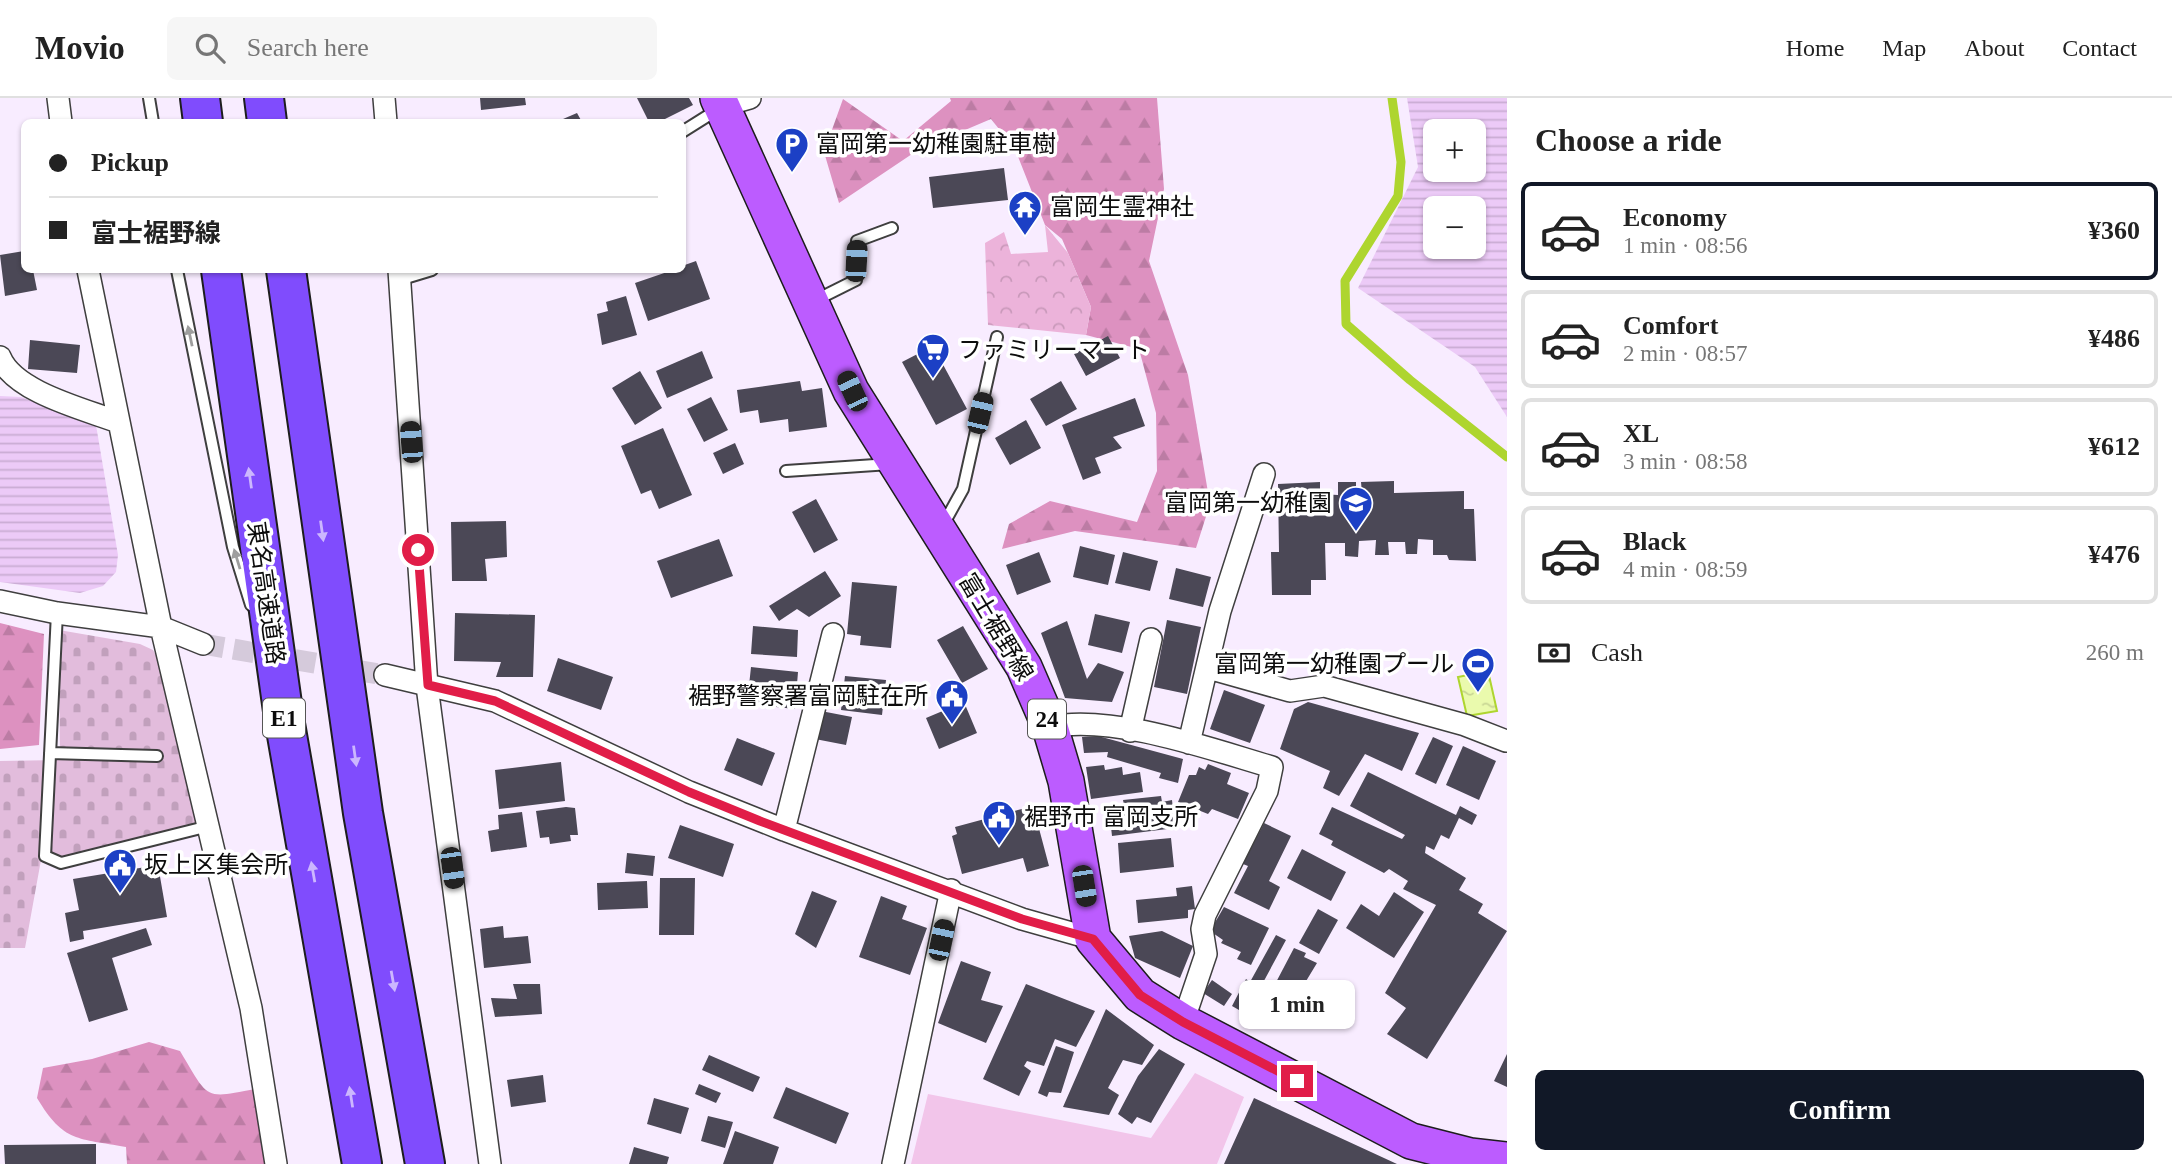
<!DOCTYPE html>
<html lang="en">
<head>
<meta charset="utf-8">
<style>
  body { margin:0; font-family:"Times New Roman","Noto Sans JP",serif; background:#f6f6f6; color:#222; height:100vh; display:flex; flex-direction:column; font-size:26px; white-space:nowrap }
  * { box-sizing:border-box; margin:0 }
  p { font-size:23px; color:#767676 }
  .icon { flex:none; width:38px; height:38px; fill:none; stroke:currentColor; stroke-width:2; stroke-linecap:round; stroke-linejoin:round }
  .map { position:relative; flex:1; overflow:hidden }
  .side { display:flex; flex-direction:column; background:#fff; width:665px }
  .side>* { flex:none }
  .top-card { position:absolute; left:21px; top:21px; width:665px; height:154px; border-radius:10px; box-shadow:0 2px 5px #0004; display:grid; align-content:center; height:154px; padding:0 28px; background:#fff }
  .controls { position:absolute; left:1423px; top:21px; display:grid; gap:14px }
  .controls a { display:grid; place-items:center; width:63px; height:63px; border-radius:10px; background:#fff; box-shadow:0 2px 5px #0004; font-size:35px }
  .end { position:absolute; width:32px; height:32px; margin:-16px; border:9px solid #e11d48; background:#fff; box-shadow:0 0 0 4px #fff }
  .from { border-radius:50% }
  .bubble { position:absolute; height:49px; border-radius:10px; background:#fff; box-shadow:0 2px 5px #0004; font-size:23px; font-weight:800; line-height:49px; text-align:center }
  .car { position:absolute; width:21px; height:42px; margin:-21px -10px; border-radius:9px; box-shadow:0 0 5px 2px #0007; background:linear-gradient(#222 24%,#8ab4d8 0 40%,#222 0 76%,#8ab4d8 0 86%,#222 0) }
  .top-card b { display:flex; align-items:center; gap:24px; height:66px; font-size:26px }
  .top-card b+b { border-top:2px solid #e0e0e0 }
  .top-card i { width:18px; height:18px; background:#222 }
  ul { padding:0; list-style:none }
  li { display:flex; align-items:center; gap:21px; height:98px; margin:0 14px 10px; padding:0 14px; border:4px solid #e0e0e0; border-radius:10px }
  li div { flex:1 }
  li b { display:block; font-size:26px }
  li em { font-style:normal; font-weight:800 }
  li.current { border-color:#111827 }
  li>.icon { width:63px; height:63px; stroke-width:1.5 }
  h2 { padding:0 28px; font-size:32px; line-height:84px }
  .pay { display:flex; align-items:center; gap:18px; height:77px; padding:0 28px; font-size:26px }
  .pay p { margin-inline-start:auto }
  .primary-button { display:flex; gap:14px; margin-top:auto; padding:14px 28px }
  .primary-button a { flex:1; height:80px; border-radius:10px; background:#111827; color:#fff; font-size:28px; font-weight:800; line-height:80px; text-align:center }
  header { display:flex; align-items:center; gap:42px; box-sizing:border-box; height:98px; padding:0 35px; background:#fff; border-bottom:2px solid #e0e0e0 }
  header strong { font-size:33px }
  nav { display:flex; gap:38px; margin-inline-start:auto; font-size:24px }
  .search { width:490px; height:63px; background:#f6f6f6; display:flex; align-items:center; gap:18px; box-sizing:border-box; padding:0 24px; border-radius:10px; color:#767676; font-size:26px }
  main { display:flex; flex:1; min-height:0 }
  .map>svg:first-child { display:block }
</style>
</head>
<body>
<header>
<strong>Movio</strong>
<div class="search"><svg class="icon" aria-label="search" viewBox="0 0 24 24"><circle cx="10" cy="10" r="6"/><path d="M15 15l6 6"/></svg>Search here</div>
<nav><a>Home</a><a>Map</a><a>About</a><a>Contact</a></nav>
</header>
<main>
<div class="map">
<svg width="1507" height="1066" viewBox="0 0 1507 1066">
  <defs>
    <pattern id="farmland-rules" width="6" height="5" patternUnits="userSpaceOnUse" patternTransform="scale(1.75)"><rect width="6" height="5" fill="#eccaf7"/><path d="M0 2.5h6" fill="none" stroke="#c9acd3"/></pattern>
    <pattern id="forest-firs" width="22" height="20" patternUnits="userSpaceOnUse" patternTransform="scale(1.75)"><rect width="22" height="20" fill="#dd91c0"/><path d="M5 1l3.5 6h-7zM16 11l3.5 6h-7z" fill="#bc7ca4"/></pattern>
    <pattern id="cemetery-stones" width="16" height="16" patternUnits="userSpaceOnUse" patternTransform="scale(1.75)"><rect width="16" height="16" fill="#e2bcdc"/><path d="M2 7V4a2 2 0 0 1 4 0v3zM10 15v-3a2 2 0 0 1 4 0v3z" fill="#c1a0bc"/></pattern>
    <pattern id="park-crowns" width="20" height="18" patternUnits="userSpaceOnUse" patternTransform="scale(1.75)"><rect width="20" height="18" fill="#ecb3da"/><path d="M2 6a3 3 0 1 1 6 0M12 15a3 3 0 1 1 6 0" fill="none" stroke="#c999ba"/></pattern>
    <pattern id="water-ripples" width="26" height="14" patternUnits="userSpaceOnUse" patternTransform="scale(1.75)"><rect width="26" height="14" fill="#eafaad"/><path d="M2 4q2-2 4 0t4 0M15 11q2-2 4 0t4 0" fill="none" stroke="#c8d594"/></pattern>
  </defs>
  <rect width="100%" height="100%" fill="#f8ecff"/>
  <path fill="url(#farmland-rules)" fill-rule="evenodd" d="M1407,0H1507V319L1475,269L1358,190L1418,69ZM1435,33H1474V72H1435ZM1435,110H1474V149H1435Z
    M0,298L21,299L96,327L118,457L116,474L103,488L80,495L0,484Z"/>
  <path fill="url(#forest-firs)" d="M950,0H1157L1164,91L1149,163L1188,277L1210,406L1196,450L1075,433L1002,451L1009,426L1050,403L1137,424L1157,373L1156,315L1139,251L1086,237L1091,209L1062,141L1045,127L1015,51L991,21L918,52L839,105L824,54L843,1L903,43L951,3Z
    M0,525L44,536L39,647L0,651Z
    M149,944L180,953C210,1003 203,1001 260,990L269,1066H127L126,1049C78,1040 64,1045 37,1000L43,970L92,961Z"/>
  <path fill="url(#cemetery-stones)" d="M59,532L140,546L153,552L162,568L209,728L61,765L41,762L25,850H0V663L60,662Z"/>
  <path fill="url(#park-crowns)" d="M1045,127L1068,155L1091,209L1086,237L988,227L985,145L1004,134L1011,156L1048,154Z"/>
  <path fill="#f2c5ea" d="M1195,975L1244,999L1217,1066H911L928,996L1151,1040Z"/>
  <path fill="url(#water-ripples)" stroke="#aed52f" stroke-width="2" d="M1488,573L1497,613L1467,618L1458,579Z"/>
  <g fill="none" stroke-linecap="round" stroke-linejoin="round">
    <path stroke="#aed52f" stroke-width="9" d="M1392,0L1401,64L1398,98L1345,183L1346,226L1410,282L1507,359"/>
  </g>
  <path fill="#4b4856" d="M480,0H525L526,7L481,12Z
    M637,0H689L693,7L659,24H649Z
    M577,15L582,24H556Z
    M1004,70L1008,102L933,110L929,79Z
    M24,153V172H33L37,192L5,198L0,157Z
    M696,163L710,201L648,223L635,185L673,172H682V168Z
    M626,198L637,237L602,247L597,216L608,213L606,204Z
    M1108,238L1120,260L1086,278L1074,256Z
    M30,242L80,247L77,275L28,271Z
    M933,248L967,311L936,327L902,264Z
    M702,253L713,280L667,300L656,273Z
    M640,273L662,310L635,327L612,290Z
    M800,283L802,293L822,290L827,329L789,334L788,321L760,325L758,312L740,315L737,292Z
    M1061,283L1077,311L1046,328L1030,301Z
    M711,299L728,332L704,344L687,311Z
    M1135,300L1145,328L1113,339L1122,350L1095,360L1101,375L1083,382L1062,327Z
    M1026,322L1041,350L1010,367L995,340Z
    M663,330L692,397L659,411L651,392L641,396L621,348Z
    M735,345L744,366L723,376L713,355Z
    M1394,383V395L1464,393V411H1474L1476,463L1449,462L1447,457H1433V442L1418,441L1417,456H1406L1405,444H1388L1389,457H1375L1376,442L1359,443L1358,459L1345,458V445H1325L1326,482H1311V497H1272L1271,454H1279L1278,386L1320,384V396L1338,397V384H1356V397L1362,395L1361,384Z
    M816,401L838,442L814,455L792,414Z
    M506,423L507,459L485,461L487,483H452L451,424Z
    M719,441L733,478L671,500L657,463Z
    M1080,448L1115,457L1108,487L1073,479Z
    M1039,454L1051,484L1017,497L1006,467Z
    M1123,454L1158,463L1150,493L1115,485Z
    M1176,470L1211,479L1203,509L1169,501Z
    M825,473L841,498L809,519L797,511L779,523L769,508Z
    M852,484L897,488L891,550L860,547L861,538L847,536Z
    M455,515L535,517L533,579H496L501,564L454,563Z
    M1095,516L1130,524L1122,555L1088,547Z
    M1167,522L1201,529L1187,596L1154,589Z
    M1067,523L1087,581L1098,565L1124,574L1112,604L1065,600L1041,535Z
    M753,528L798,532L797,559L751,556Z
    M963,528L988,571L962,585L937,542Z
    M558,560L613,579L601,612L547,593Z
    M751,569L798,574L795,611L747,606Z
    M845,578L886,582L882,617L841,612Z
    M1224,592L1265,607L1250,645L1210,631Z
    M964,604L977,635L939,651L926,620Z
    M1308,604L1419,635L1402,673L1365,656L1339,698L1323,690L1330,673L1280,651L1294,611Z
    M821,613L852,619L846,647L815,641Z
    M1098,638L1183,661L1178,685L1159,680L1161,675L1107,659L1108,654L1084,655L1082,639Z
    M1433,639L1453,648L1436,686L1415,676Z
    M737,640L775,655L762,688L724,672Z
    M1463,648L1496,663L1479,702L1446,687Z
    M561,664L565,703L499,711L495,672Z
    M1208,666L1231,675L1227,686L1249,695L1238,721L1212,711L1208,716L1178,704L1189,677H1196L1199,669L1205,672Z
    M1104,667L1105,672L1122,669L1123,677L1140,674L1143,694L1091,701L1086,669Z
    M1368,674L1456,717L1460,708L1477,717L1472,727L1459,720L1449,741L1441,737L1434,752L1426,748L1425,755L1466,780L1459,792L1483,806L1478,815L1507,833L1427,961L1387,936L1406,910L1385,895L1436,807L1403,791L1408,783L1389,771L1384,775L1331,747L1333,743L1319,736L1332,709L1402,741L1405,737L1350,708Z
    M1161,698L1162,704L1172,702L1175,730L1112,738L1110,720L1105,721L1104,709L1124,707L1123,702Z
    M1033,708L1049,768L1027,774L1023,760L962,776L952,738L957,736L955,729Z
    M566,709L575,710L578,737H570L571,743L550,746L549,739L540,740L536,713Z
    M522,714L527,749L491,754L488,733L499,731L498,717Z
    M1264,725L1291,738L1269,783L1280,789L1269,812L1234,795L1248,768L1243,766Z
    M680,727L734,746L723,779L668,760Z
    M1171,740L1174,769L1120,775L1118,745Z
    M1302,751L1346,774L1331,803L1287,780Z
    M627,755L655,758L653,778L625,775Z
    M158,767L167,819L83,833L84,841L70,844L65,815L79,812L73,781Z
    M660,780H695L694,837H659Z
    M647,783L648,810L598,812L597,785Z
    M1192,788L1195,811L1188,812V820L1138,825L1136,802L1177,798L1176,790Z
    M812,793L837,803L816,850L795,836Z
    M1394,794L1424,814L1394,860L1346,830L1361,806L1379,818Z
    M881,798L907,808L902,821L927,830L910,877L859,859Z
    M1224,809L1269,830L1251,867L1237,861L1241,854L1221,845L1223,842L1210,833Z
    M1318,811L1338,822L1319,856L1299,845Z
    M503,828L504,840L528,838L531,865L484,870L480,831Z
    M146,830L152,847L112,860L128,912L89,924L67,855Z
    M1162,833L1193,848L1180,880L1135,860L1129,838Z
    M1276,837L1286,842L1246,916L1232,908L1246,881L1250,884Z
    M1294,850L1306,855L1304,859L1317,865L1294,903L1273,890Z
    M961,863L991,874L981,902L1003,908L986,945L938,925Z
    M1212,882L1232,896L1224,908L1203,895Z
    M513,886H540L542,916L495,919L491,900L517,901Z
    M1026,886L1095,913L1076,949L1055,941L1044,968L1027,963L1024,968L1031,973L1019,998L983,981Z
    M1268,900L1284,909L1275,927L1259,919Z
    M1106,911L1154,947L1142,967L1123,962L1108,990L1119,997L1109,1017L1063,1009Z
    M1056,948L1074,954L1061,995L1049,994L1047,999L1038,995Z
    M1159,951L1185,966L1151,1025L1137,1019L1132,1026L1118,1016L1138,978Z
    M1507,956V989L1494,983Z
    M709,957L760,979L753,994L702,972Z
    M543,977L546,1004L511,1009L507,982Z
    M699,986L721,995L716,1005L695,996Z
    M786,989L849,1015L836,1046L773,1020Z
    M654,1000L689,1010L681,1036L647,1026Z
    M1254,1000L1397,1066H1224Z
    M708,1018L733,1024L725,1050L701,1043Z
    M735,1033L779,1049L773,1066H723Z
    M96,1046V1066H5L4,1047Z
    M634,1049L669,1059L667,1066H629Z"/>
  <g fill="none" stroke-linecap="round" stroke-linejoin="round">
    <path stroke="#d5cadb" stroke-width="21" stroke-dasharray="21 10" stroke-linecap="butt" d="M203,546L385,577"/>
    <defs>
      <path id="lane" d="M149,0L153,24
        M682,34L717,12
        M177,172L233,449L251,507
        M399,182L432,172
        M816,202L856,182L857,143L892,130
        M786,373L890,366
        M943,427L963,391L997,239
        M57,515L45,758L61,765L209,728
        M50,655L157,658"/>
      <path id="street" d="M58,0L61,24
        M384,0L386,24
        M722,8L750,0
        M88,172L161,529L251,910L276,1066
        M399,172L427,588L490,1066
        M0,259C14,294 84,311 118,324
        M0,503L57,515L161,529L203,546
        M1208,570L1290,593L1324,588L1465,627L1506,643
        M385,577L495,603L689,694L784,732L1022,821L1093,841
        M1050,629C1113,616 1210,651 1272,669L1267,693L1205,817L1202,831L1206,856L1183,924
        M1130,633L1151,541
        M1189,645L1220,513L1264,376
        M784,732L833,536
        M893,1066L951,792"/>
      <path id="primary" d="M718,0L851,293L1024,569L1050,629L1066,683L1093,841L1140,897L1183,924L1411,1043L1470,1058L1507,1062"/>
      <path id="highway" d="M200,0L203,24
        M264,0L267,24
        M221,172L284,620L362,1066
        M286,172L363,715L425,1066"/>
    </defs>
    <use href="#lane" stroke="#3f3f3f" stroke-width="14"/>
    <use href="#street" stroke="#3f3f3f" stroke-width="24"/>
    <use href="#primary" stroke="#1d1d1d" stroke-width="38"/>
    <use href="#highway" stroke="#1d1d1d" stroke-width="42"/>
    <use href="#lane" stroke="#fff" stroke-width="10"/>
    <use href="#street" stroke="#fff" stroke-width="21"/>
    <use href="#primary" stroke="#bc5cff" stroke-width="35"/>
    <use href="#highway" stroke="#804cfd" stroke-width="38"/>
  </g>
  <defs><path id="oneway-solid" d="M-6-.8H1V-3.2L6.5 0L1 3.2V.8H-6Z" transform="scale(1.75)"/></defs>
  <g fill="#9e9e9e">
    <use href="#oneway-solid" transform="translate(190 238) rotate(-102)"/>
    <use href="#oneway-solid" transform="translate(237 461) rotate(-107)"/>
  </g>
  <g fill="#ccb7fe">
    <use href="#oneway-solid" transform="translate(250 380) rotate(-98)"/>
    <use href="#oneway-solid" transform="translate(322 433) rotate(82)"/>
    <use href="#oneway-solid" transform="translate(355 658) rotate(82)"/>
    <use href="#oneway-solid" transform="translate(313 774) rotate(-100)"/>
    <use href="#oneway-solid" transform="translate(393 883) rotate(80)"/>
    <use href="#oneway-solid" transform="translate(351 999) rotate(-99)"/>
  </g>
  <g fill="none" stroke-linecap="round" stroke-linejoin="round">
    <path stroke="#e11d48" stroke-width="9" d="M418,452L428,587L495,603L689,694L760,723L1022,821L1093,841L1140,897L1183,924L1297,983"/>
  </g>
  <defs>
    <symbol id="parking-pin" viewBox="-11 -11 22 30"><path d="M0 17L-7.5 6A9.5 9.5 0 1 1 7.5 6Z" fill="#1c40c5" stroke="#fff"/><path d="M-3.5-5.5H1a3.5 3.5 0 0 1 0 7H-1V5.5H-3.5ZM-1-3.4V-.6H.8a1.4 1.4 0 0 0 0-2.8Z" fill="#fff"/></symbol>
    <symbol id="temple-pin" viewBox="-11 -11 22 30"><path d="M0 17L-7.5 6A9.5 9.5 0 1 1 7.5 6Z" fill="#1c40c5" stroke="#fff"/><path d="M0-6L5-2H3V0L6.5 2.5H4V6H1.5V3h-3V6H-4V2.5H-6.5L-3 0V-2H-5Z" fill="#fff"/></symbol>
    <symbol id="supermarket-pin" viewBox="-11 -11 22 30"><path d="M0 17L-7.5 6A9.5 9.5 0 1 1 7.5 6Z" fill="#1c40c5" stroke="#fff"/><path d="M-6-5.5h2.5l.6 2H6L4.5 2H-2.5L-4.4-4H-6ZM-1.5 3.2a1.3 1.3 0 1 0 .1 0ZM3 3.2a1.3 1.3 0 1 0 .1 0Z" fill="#fff"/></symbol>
    <symbol id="school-pin" viewBox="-11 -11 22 30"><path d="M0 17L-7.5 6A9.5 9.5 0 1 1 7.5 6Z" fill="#1c40c5" stroke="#fff"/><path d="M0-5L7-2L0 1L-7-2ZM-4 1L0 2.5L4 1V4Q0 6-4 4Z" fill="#fff"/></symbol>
    <symbol id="stadium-pin" viewBox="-11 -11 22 30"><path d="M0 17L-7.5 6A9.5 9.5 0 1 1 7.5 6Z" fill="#1c40c5" stroke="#fff"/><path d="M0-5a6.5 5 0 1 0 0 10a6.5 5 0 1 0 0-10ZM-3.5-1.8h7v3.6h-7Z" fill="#fff"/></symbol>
    <symbol id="civic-pin" viewBox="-11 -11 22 30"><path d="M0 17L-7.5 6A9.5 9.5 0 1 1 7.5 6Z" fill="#1c40c5" stroke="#fff"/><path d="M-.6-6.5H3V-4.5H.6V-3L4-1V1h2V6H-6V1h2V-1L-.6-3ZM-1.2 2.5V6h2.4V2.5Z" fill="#fff"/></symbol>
  </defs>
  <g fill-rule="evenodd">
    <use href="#parking-pin" x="773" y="27" width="38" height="52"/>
    <use href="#temple-pin" x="1006" y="90" width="38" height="52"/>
    <use href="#supermarket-pin" x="914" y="233" width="38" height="52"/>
    <use href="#school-pin" x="1337" y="386" width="38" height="52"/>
    <use href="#stadium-pin" x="1459" y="547" width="38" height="52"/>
    <use href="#civic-pin" x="933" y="579" width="38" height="52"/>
    <use href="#civic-pin" x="980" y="700" width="38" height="52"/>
    <use href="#civic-pin" x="101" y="748" width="38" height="52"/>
  </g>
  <g text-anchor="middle" stroke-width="7" stroke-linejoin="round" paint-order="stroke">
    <g fill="#fff" stroke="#555" stroke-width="2">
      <rect x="263" y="600.5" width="42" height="39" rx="5"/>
      <rect x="1028" y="601.5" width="38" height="39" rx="5"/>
    </g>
    <g font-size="23" font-weight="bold" fill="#0c0c0c">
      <text x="284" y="628">E1</text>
      <text x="1047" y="629">24</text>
    </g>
    <g font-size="24" fill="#0c0c0c" stroke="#fff" text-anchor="start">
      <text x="816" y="54">富岡第一幼稚園駐車樹</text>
      <text x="1050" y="117">富岡生霊神社</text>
      <text x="958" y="260">ファミリーマート</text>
      <text x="1332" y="413" text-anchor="end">富岡第一幼稚園</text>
      <text x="1454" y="574" text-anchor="end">富岡第一幼稚園プール</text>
      <text x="928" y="606" text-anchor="end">裾野警察署富岡駐在所</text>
      <text x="1024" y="727">裾野市 富岡支所</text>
      <text x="144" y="775">坂上区集会所</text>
    </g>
    <g font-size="24" fill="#0c0c0c" stroke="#fff">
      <text transform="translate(266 495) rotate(82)" y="8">東名高速道路</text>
      <text transform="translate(996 529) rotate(59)" y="8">富士裾野線</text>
    </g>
  </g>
</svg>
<div class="controls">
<a>+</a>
<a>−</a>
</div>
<i class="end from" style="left:418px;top:452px"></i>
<i class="end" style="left:1297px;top:983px"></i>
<div class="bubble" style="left:1239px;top:882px;width:116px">1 min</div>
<i class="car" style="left:856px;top:163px;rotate:3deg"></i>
<i class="car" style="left:852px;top:293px;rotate:335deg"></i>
<i class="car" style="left:980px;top:315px;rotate:13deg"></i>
<i class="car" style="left:411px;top:344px;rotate:356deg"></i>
<i class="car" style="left:452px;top:770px;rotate:172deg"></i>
<i class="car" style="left:1084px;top:788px;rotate:171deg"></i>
<i class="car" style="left:941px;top:842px;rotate:12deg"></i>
<div class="top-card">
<b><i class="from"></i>Pickup</b>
<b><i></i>富士裾野線</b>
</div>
</div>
<section class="side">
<h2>Choose a ride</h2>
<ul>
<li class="current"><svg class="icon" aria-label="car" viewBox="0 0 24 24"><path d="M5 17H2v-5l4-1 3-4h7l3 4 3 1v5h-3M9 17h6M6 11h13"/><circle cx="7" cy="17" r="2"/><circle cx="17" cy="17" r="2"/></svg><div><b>Economy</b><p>1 min · 08:56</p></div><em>¥360</em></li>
<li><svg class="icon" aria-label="car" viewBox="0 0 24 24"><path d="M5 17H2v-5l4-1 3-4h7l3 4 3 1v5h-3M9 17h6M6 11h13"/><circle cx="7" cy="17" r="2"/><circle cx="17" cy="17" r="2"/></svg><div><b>Comfort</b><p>2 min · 08:57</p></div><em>¥486</em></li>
<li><svg class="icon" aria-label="car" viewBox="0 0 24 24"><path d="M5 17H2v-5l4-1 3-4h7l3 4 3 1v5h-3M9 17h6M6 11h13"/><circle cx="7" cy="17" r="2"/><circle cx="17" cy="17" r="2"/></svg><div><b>XL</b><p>3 min · 08:58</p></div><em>¥612</em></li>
<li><svg class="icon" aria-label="car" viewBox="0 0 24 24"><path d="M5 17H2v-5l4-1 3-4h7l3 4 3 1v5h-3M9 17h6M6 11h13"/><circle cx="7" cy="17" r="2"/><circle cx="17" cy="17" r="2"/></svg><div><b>Black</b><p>4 min · 08:59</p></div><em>¥476</em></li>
</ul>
<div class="pay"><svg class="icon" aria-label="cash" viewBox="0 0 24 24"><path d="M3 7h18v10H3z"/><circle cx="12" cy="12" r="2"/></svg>Cash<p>260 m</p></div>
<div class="primary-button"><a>Confirm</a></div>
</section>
</main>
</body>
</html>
